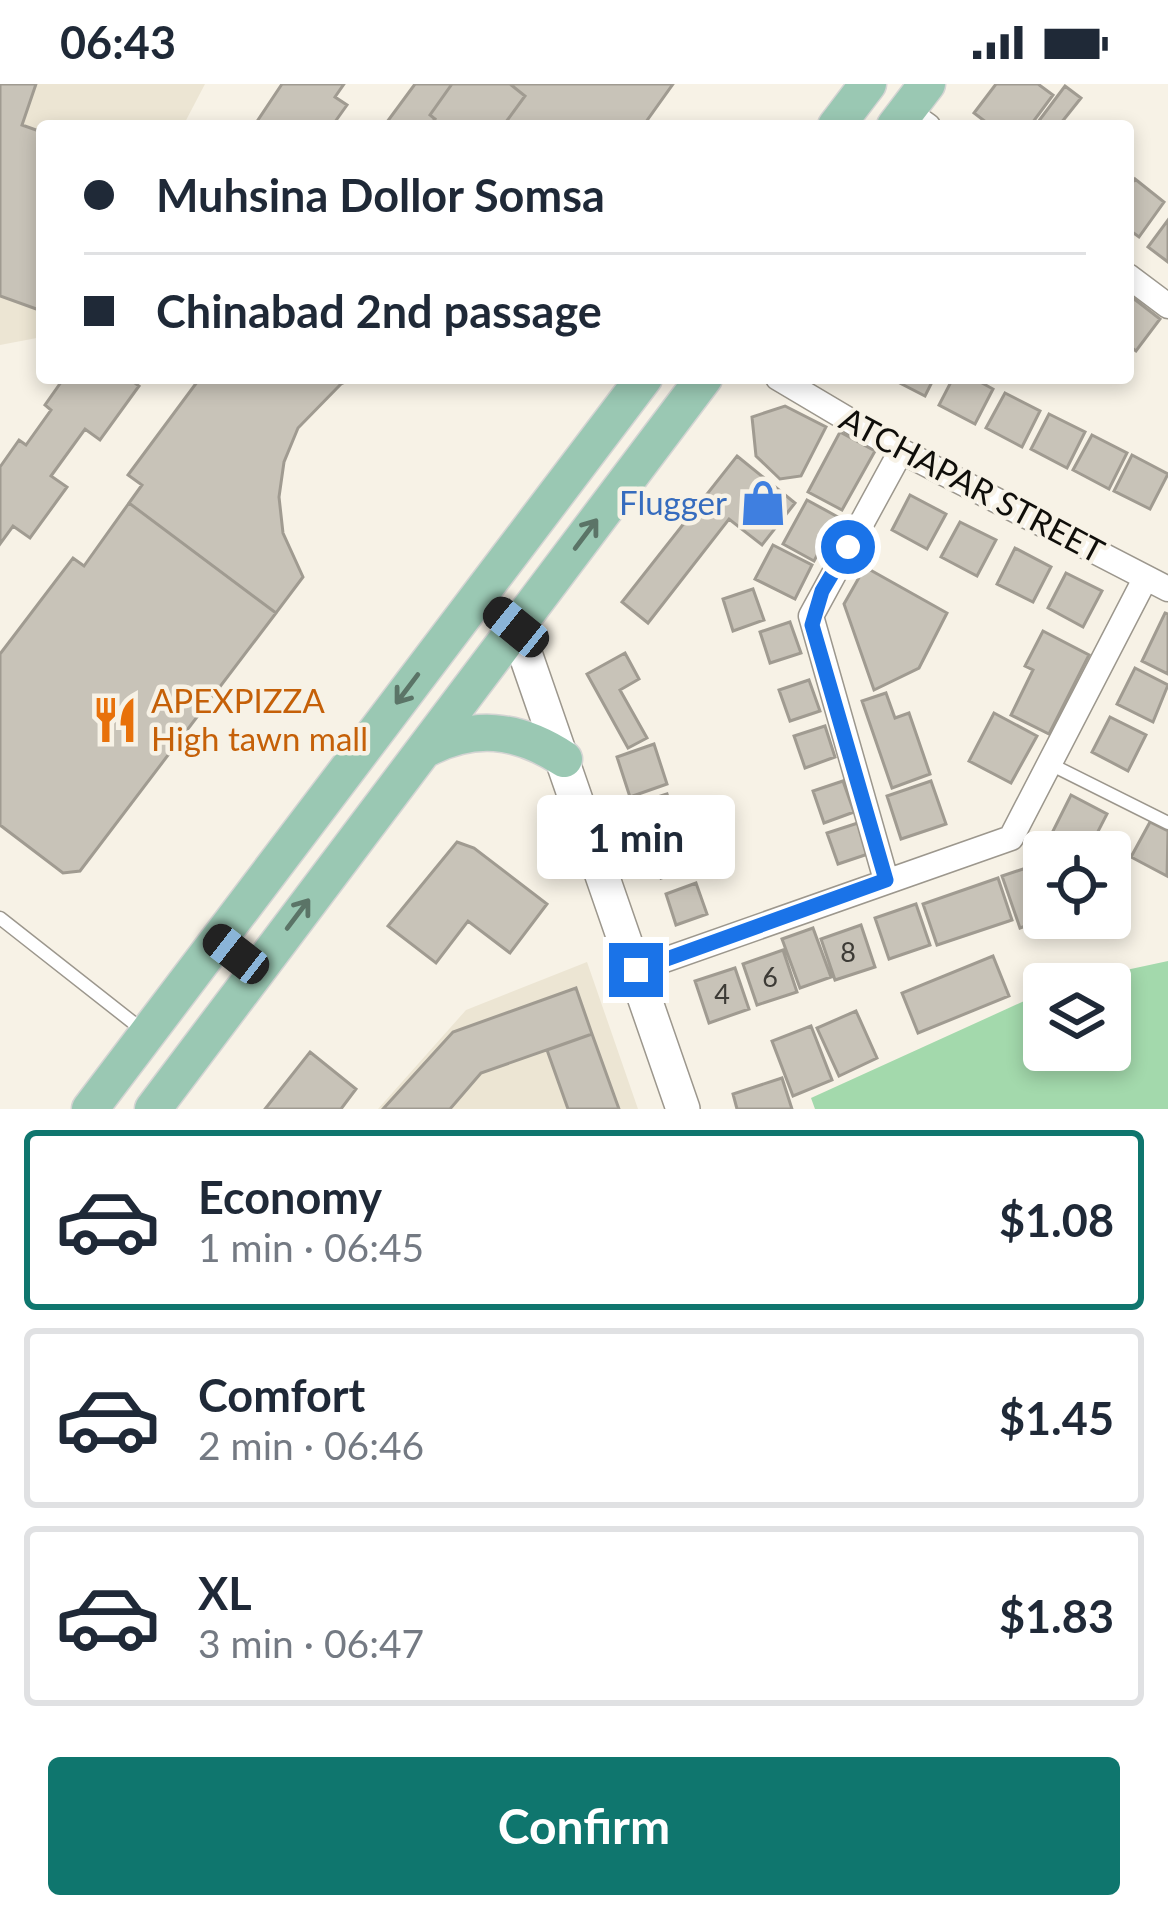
<!DOCTYPE html>
<html lang="en">
<head>
<meta charset="utf-8">
<style>
  body { margin:0; font-family:Lato,sans-serif; background:#f6f6f7; color:#1f2937; height:100vh; display:flex; flex-direction:column; font-size:45px; white-space:nowrap }
  * { box-sizing:border-box; margin:0 }
  p { font-size:39px; color:#747a83 }
  .icon { flex:none; width:66px; height:66px; fill:none; stroke:currentColor; stroke-width:2; stroke-linecap:round; stroke-linejoin:round }
  .map { position:relative; height:1025px; overflow:hidden }
  .side { display:flex; flex-direction:column; background:#fff; flex:1 }
  .side>* { flex:none }
  .top-card { position:absolute; left:36px; top:36px; width:1098px; height:264px; border-radius:12px; box-shadow:0 6px 18px #0003; display:grid; align-content:center; height:264px; padding:0 48px; background:#fff }
  .controls { position:absolute; left:1023px; top:747px; display:grid; gap:24px }
  .controls a { display:grid; place-items:center; width:108px; height:108px; border-radius:12px; background:#fff; box-shadow:0 6px 18px #0003; font-size:60px }
  .end { position:absolute; width:54px; height:54px; margin:-27px; border:15px solid #1a73e8; background:#fff; box-shadow:0 0 0 6px #fff }
  .from { border-radius:50% }
  .bubble { position:absolute; height:84px; border-radius:12px; background:#fff; box-shadow:0 6px 18px #0003; font-size:39px; font-weight:700; line-height:84px; text-align:center }
  .car { position:absolute; width:36px; height:72px; margin:-36px -18px; border-radius:15px; box-shadow:0 0 9px 3px #0007; background:linear-gradient(#222 24%,#8ab4d8 0 40%,#222 0 76%,#8ab4d8 0 86%,#222 0) }
  .top-card b { display:flex; align-items:center; gap:42px; height:114px; font-size:45px }
  .top-card b+b { border-top:3px solid #e0e1e3 }
  .top-card i { width:30px; height:30px; background:#1f2937 }
  ul { padding:21px 0 0; list-style:none }
  li { display:flex; align-items:center; gap:36px; height:180px; margin:0 24px 18px; padding:0 24px; border:6px solid #e0e1e3; border-radius:12px }
  li div { flex:1 }
  li b { display:block; font-size:45px }
  li em { font-style:normal; font-weight:700 }
  li.on { border-color:#0f766e }
  li>.icon { width:108px; height:108px; stroke-width:1.5 }
  .cta { display:flex; gap:24px; margin-top:auto; padding:24px 48px }
  .cta a { flex:1; height:138px; border-radius:12px; background:#0f766e; color:#fff; font-size:48px; font-weight:700; line-height:138px; text-align:center }
  .status { display:flex; justify-content:space-between; align-items:center; height:84px; padding:0 60px; background:#fff; direction:ltr }
  .status svg { height:33px; fill:currentColor }
  .map>svg:first-child { display:block }
</style>
</head>
<body>
<div class="status"><b>06:43</b><svg viewBox="0 0 49 12"><path d="M0 12V9h3v3zM5 12V6h3v6zM10 12V3h3v9zM15 12V0h3v12zM26 1h20v11H26zM47 4h2v5h-2z"/></svg></div>
<div class="map">
<svg width="1168" height="1025" viewBox="0 0 1168 1025">
  <rect width="100%" height="100%" fill="#f7f2e6"/>
  <path fill="#ece5d3" d="M0,0H205L183,42H42V253L0,261Z
    M587,878L638,1025H378L466,926Z"/>
  <path fill="#a3d9ac" d="M1168,877V1025H815L811,1014L1044,908V966H1110V900H1061Z"/>
  <path fill="#c8c3b8" stroke="#a09b91" stroke-width="3" d="M0,0H36L22,41L42,48V227L0,212Z
    M282,0H344L335,13L347,21L332,42H254Z
    M415,0H673L643,42H384Z
    M452,0H510L525,12L503,42H429L435,35L430,31Z
    M996,0H1038L1053,11L1030,42H991L974,29Z
    M1065,2L1081,14L1061,39L1065,42H1035Z
    M1135,95L1164,118L1139,153L1128,145V105Z
    M1168,136V178L1148,163Z
    M1133,214L1160,235L1136,267L1128,261Z
    M64,294H128L139,302L100,356L85,345L51,392L67,403L30,454L13,442L0,460V383L19,356L26,361L51,326L45,321Z
    M200,294H354L341,300L298,344L284,378L279,413L283,449L303,493L276,529L129,419L142,401L128,391Z
    M890,294H934L925,312Z
    M953,294H973L993,305L975,340L939,321Z
    M1005,309L1040,327L1022,363L986,344Z
    M785,322L826,343L801,392L780,395L756,372L752,333Z
    M1049,330L1085,348L1067,384L1031,365Z
    M840,348L875,367L842,426L808,408Z
    M1092,351L1127,369L1109,405L1073,386Z
    M1132,371L1168,390L1150,425L1114,407Z
    M737,372L795,419L762,461L729,435L648,539L622,518Z
    M910,411L946,430L927,465L892,446Z
    M807,416L838,433L814,477L783,460Z
    M129,419L276,529L80,787L63,789L0,741V570L73,474L84,482Z
    M960,438L996,456L977,492L941,473Z
    M773,461L812,481L795,515L755,495Z
    M1015,464L1051,483L1033,518L997,500Z
    M865,483L947,529L919,584L874,606L844,520Z
    M1066,489L1102,507L1083,543L1048,524Z
    M753,505L764,536L733,547L723,515Z
    M1165,529L1168,530V590L1142,577Z
    M790,538L801,569L770,579L760,548Z
    M1043,547L1089,571L1049,650L1011,631L1033,586L1025,582Z
    M625,569L639,595L620,606L647,654L628,664L587,590Z
    M1135,584L1168,601L1153,638L1117,620Z
    M809,596L820,627L790,637L779,606Z
    M886,609L895,634L909,629L930,690L892,704L862,617Z
    M994,629L1037,652L1011,699L969,677Z
    M1110,633L1146,651L1128,687L1092,668Z
    M825,642L835,673L805,684L794,652Z
    M654,660L667,700L630,713L617,673Z
    M843,697L854,728L824,739L813,707Z
    M931,697L946,740L901,755L887,712Z
    M667,710L677,741L647,751L636,720Z
    M1071,711L1107,730L1089,765L1053,747Z
    M1150,738L1168,747L1167,792L1131,773Z
    M858,739L868,770L838,780L827,749Z
    M681,753L691,784L661,794L650,763Z
    M457,758L474,764L547,820L510,869L468,837L436,879L388,842Z
    M1044,778L1048,834L1020,844L1002,792Z
    M998,794L1012,836L937,861L923,820Z
    M696,799L707,830L676,841L666,810Z
    M916,820L930,861L889,875L875,834Z
    M861,841L875,883L835,896L821,855Z
    M813,844L831,893L800,904L782,855Z
    M783,866L797,908L757,921L743,880Z
    M993,872L1009,912L918,949L902,909Z
    M735,884L749,925L709,939L695,897Z
    M576,904L592,950L481,989L450,1025H383L453,948Z
    M856,927L877,974L839,992L817,944Z
    M811,942L832,996L793,1012L772,957Z
    M592,950L619,1025H568L547,966Z
    M310,968L356,1005L341,1025H265Z
    M782,994L792,1025H737L733,1010Z"/>
  <g fill="none" stroke-linecap="round" stroke-linejoin="round">
    <defs>
      <path id="lane" d="M1052,681L1168,739
        M0,834L145,948"/>
      <path id="street" d="M907,27L928,42
        M1128,192L1168,222
        M778,294L901,367L1168,505
        M886,796L811,532L901,367
        M636,886L1011,754L1145,495"/>
      <path id="secondary" d="M516,543L683,1025"/>
      <path id="primary" d="M836,42L868,0
        M895,42L927,0
        M424,666C473,640 517,644 564,675
        M90,1025L644,294
        M153,1025L704,294"/>
    </defs>
    <use href="#lane" stroke="#9c978d" stroke-width="15"/>
    <use href="#street" stroke="#9c978d" stroke-width="27"/>
    <use href="#secondary" stroke="#9c978d" stroke-width="36"/>
    <use href="#primary" stroke="#d4d4d3" stroke-width="39"/>
    <use href="#lane" stroke="#fff" stroke-width="12"/>
    <use href="#street" stroke="#fff" stroke-width="24"/>
    <use href="#secondary" stroke="#fff" stroke-width="33"/>
    <use href="#primary" stroke="#9ac8b3" stroke-width="36"/>
  </g>
  <defs><path id="oneway-shaft" d="M-6 0H5M1.5-3L5.5 0L1.5 3" fill="none" stroke-width="1.6" stroke-linecap="round" stroke-linejoin="round" transform="scale(3)"/></defs>
  <g stroke="#5b7467">
    <use href="#oneway-shaft" transform="translate(586 450) rotate(-53)"/>
    <use href="#oneway-shaft" transform="translate(407 605) rotate(127)"/>
    <use href="#oneway-shaft" transform="translate(298 830) rotate(-53)"/>
  </g>
  <g fill="none" stroke-linecap="round" stroke-linejoin="round">
    <path stroke="#1a73e8" stroke-width="15" d="M636,886L886,796L812,541L822,507L848,463"/>
  </g>
  <defs>
    <symbol id="shop-bare" viewBox="-9 -9 18 18"><path d="M-5-2.5h2.3a2.7 3.5 0 0 1 5.4 0H5L5.5 6h-11ZM-1.5-2.5h3a1.5 2.3 0 0 0-3 0Z" fill="#3f7fe0" stroke="#f7f2e6" stroke-width="2.5" paint-order="stroke"/></symbol>
    <symbol id="restaurant-bare" viewBox="-9 -9 18 18"><path d="M-5-6h1v4h1v-4h1v4h1v-4h1v5L-1.5 .5V6h-2V.5L-5-1ZM5-6V6H3V1.5H1.5Q1.5-4 5-6Z" fill="#e8710a" stroke="#f7f2e6" stroke-width="2.5" paint-order="stroke"/></symbol>
  </defs>
  <g fill-rule="evenodd">
    <use href="#shop-bare" x="730" y="386" width="66" height="66"/>
    <use href="#restaurant-bare" x="82" y="603" width="66" height="66"/>
  </g>
  <g text-anchor="middle" stroke-width="9" stroke-linejoin="round" paint-order="stroke">
    <g font-size="27" fill="#3d3b36">
      <text x="848" y="878">8</text>
      <text x="770" y="903">6</text>
      <text x="722" y="920">4</text>
    </g>
    <g font-size="33" fill="#0f0e0a" stroke="#f7f2e6">
      <text transform="translate(972 401) rotate(28)" y="12">ATCHAPAR STREET</text>
    </g>
    <g font-size="33" fill="#366cbe" stroke="#f7f2e6" text-anchor="end">
      <text x="727" y="431">Flugger</text>
    </g>
    <g font-size="33" fill="#c56008" stroke="#f7f2e6" text-anchor="start">
      <text x="151" y="629">APEXPIZZA<tspan x="151" dy="38">High tawn mall</tspan></text>
    </g>
  </g>
</svg>
<div class="controls">
<a><svg class="icon" aria-label="locate" viewBox="0 0 24 24"><circle cx="12" cy="12" r="6"/><path d="M12 2v4M12 18v4M2 12h4M18 12h4"/></svg></a>
<a><svg class="icon" aria-label="layers" viewBox="0 0 24 24"><path d="M12 4l9 5-9 5-9-5zM3 14l9 5 9-5"/></svg></a>
</div>
<i class="end from" style="left:848px;top:463px"></i>
<i class="end" style="left:636px;top:886px"></i>
<div class="bubble" style="left:537px;top:711px;width:198px">1 min</div>
<i class="car" style="left:516px;top:543px;rotate:309deg"></i>
<i class="car" style="left:236px;top:870px;rotate:308deg"></i>
<div class="top-card">
<b><i class="from"></i>Muhsina Dollor Somsa</b>
<b><i></i>Chinabad 2nd passage</b>
</div>
</div>
<section class="side">
<ul>
<li class="on"><svg class="icon" aria-label="car" viewBox="0 0 24 24"><path d="M5 17H2v-5l4-1 3-4h7l3 4 3 1v5h-3M9 17h6M6 11h13"/><circle cx="7" cy="17" r="2"/><circle cx="17" cy="17" r="2"/></svg><div><b>Economy</b><p>1 min · 06:45</p></div><em>$1.08</em></li>
<li><svg class="icon" aria-label="car" viewBox="0 0 24 24"><path d="M5 17H2v-5l4-1 3-4h7l3 4 3 1v5h-3M9 17h6M6 11h13"/><circle cx="7" cy="17" r="2"/><circle cx="17" cy="17" r="2"/></svg><div><b>Comfort</b><p>2 min · 06:46</p></div><em>$1.45</em></li>
<li><svg class="icon" aria-label="car" viewBox="0 0 24 24"><path d="M5 17H2v-5l4-1 3-4h7l3 4 3 1v5h-3M9 17h6M6 11h13"/><circle cx="7" cy="17" r="2"/><circle cx="17" cy="17" r="2"/></svg><div><b>XL</b><p>3 min · 06:47</p></div><em>$1.83</em></li>
</ul>
<div class="cta"><a>Confirm</a></div>
</section>
</body>
</html>
